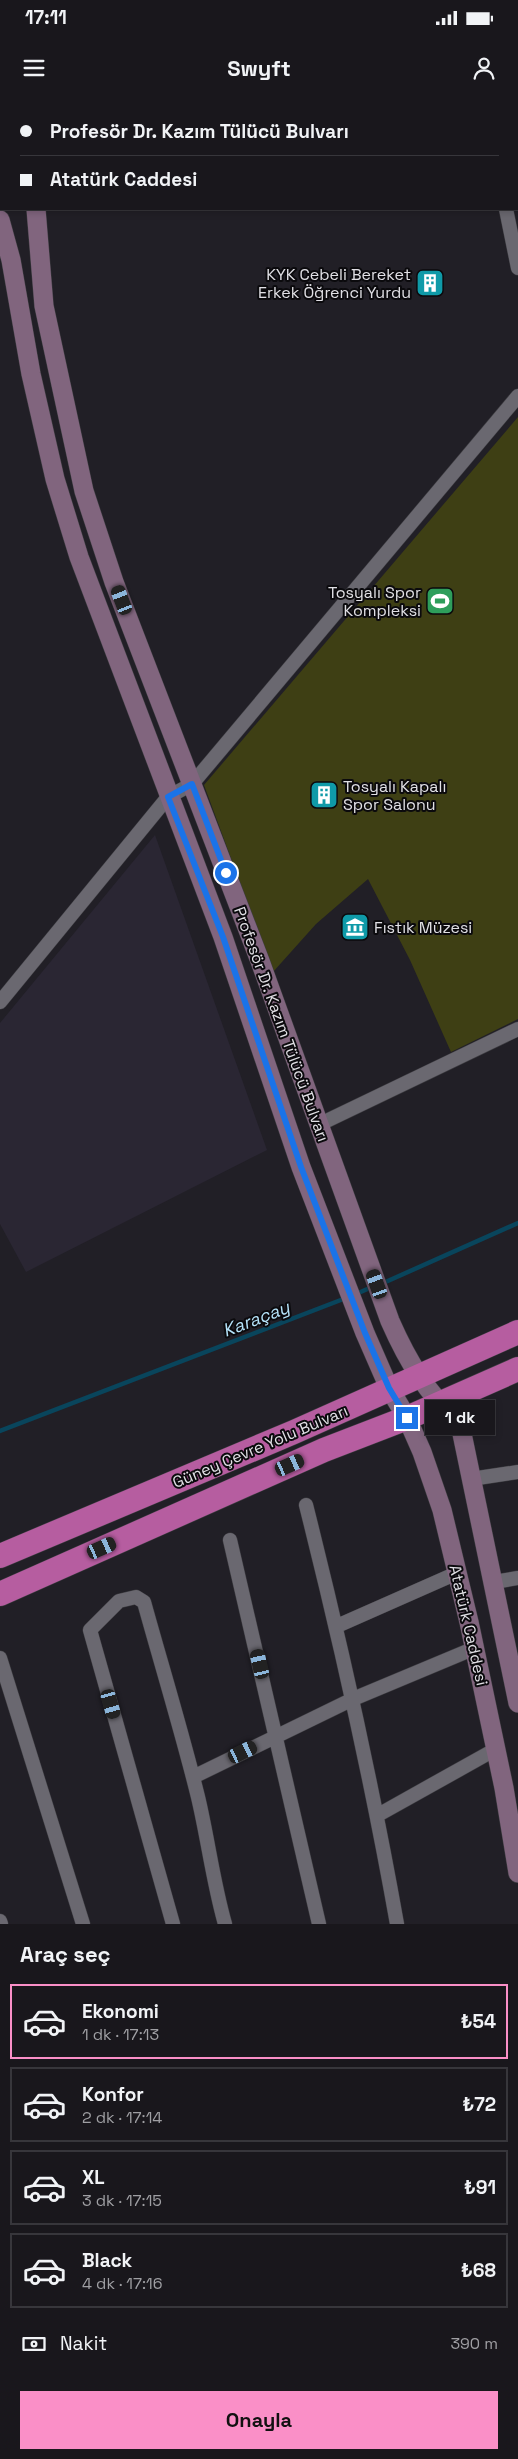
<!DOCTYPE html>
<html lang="tr">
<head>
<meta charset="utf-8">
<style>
  body { margin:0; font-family:"Space Grotesk",sans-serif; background:#262429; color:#f1f3f6; height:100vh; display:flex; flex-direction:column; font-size:19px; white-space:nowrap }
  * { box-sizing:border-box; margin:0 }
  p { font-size:16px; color:#9f9fa3 }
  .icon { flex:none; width:28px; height:28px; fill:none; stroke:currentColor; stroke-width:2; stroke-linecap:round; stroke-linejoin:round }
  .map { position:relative; height:1824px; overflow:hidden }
  .sheet { display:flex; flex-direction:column; background:#19171c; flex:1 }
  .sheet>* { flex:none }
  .top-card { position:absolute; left:0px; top:0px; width:519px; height:110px; box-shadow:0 2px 8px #0003,0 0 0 1px #37363b; display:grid; align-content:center; height:110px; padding:0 20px; background:#19171c }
  .end { position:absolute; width:22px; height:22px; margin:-11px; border:6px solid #1a73e8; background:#fff; box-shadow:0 0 0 2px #fff }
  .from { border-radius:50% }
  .bubble { position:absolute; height:35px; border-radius:0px; background:#19171c; box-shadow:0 2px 8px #0003,0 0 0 1px #37363b; font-size:16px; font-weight:600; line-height:35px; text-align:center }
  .car { position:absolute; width:15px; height:30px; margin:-15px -8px; border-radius:6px; box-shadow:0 0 4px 1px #0007; background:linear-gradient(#222 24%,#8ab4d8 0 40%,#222 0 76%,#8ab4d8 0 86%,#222 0) }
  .top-card b { display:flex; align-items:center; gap:18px; height:48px; font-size:19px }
  .top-card b+b { border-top:1px solid #37363b }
  .top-card i { width:12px; height:12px; background:#f1f3f6 }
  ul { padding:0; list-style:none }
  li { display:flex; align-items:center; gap:15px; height:75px; margin:0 10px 8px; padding:0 10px; border:2px solid #37363b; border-radius:0px }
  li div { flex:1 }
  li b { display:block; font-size:19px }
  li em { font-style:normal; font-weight:600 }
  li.active { border-color:#fa8fc7 }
  li>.icon { width:45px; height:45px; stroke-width:1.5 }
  h2 { padding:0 20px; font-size:22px; line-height:60px }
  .pay { display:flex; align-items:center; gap:12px; height:55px; padding:0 20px; font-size:19px }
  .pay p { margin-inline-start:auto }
  .button { display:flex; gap:10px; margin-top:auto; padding:10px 20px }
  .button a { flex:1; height:58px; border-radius:0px; background:#fa8fc7; color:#111; font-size:20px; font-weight:600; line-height:58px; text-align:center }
  .status { display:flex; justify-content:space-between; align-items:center; height:35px; padding:0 25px; background:#19171c; direction:ltr }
  .status svg { height:14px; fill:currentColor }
  header { display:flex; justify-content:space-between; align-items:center; height:65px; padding:0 20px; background:#19171c; font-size:22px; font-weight:600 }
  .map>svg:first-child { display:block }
</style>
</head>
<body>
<div class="status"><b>17:11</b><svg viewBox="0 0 49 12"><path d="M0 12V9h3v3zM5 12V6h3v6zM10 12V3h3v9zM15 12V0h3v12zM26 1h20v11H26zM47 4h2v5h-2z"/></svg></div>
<header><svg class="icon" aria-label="menu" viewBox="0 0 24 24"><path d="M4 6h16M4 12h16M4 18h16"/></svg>Swyft<svg class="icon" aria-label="person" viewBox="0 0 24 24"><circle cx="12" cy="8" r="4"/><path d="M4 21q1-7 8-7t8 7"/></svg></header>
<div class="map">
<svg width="518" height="1824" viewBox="0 0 518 1824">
  <rect width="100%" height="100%" fill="#211f26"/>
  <path fill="#2a2633" d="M155,735L267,1050L26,1172L0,1124V923Z"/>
  <path fill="#3e3f14" d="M518,317V919L451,952L410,860L368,779L316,824L273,872L204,685Z"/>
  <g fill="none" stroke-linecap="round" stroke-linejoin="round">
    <path stroke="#09455c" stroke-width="4.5" d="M381,1184L518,1123
      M356,1194L372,1187
      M0,1331L346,1198"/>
    <defs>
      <path id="street" d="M484,0V1
        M78,1L80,0
        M506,109L518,168
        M0,902L168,697L192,684L518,296
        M318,1025L518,929
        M471,1379L518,1372
        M306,1405C341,1544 372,1683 397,1824
        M230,1440L319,1824
        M494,1482L518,1478
        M337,1526L457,1473
        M0,1558L83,1824
        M193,1677L353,1599L475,1548
        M378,1715L496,1649
        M0,1821L1,1824
        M173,1824L90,1530L119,1501L136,1497L144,1502C162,1567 182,1632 198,1697C208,1739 213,1782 225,1824"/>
      <path id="secondary" d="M28,0L29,1
        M0,57H1
        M36,109L44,206L84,391L114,482L260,861L390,1221C408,1262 427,1293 460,1324L518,1603
        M0,120L11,160L31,274L55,379L79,457L223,837L301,1067L365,1233L389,1288L407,1318L422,1352L442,1410L469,1522L504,1688L518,1773"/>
      <path id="highway" d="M0,1456L294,1332L518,1232
        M0,1494L324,1350L407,1318L518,1269"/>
    </defs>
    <use href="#street" stroke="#3e3d42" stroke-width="15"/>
    <use href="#secondary" stroke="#3e3d42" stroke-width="20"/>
    <use href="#highway" stroke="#3e3d42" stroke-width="25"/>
    <use href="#street" stroke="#6a6870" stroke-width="14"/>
    <use href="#secondary" stroke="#81657e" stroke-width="19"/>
    <use href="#highway" stroke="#b65da0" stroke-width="24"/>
  </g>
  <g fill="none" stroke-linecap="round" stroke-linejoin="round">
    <path stroke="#1a73e8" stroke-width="6" d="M226,773L192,684L168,697L223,837L301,1067L365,1233L389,1288L407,1318"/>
  </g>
  <defs>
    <symbol id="building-square" viewBox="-11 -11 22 22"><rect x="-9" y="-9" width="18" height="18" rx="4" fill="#0f9aa8" stroke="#0b0a0d"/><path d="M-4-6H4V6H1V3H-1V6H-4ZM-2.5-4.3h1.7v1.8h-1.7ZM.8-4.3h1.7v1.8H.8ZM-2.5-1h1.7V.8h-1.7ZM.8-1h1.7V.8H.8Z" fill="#fff"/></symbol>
    <symbol id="stadium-square" viewBox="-11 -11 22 22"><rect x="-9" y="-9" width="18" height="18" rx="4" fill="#2e9e5b" stroke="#0b0a0d"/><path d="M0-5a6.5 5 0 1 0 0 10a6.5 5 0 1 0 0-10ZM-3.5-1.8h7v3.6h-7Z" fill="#fff"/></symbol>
    <symbol id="museum-square" viewBox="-11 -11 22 22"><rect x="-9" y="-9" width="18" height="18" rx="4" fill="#0f9aa8" stroke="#0b0a0d"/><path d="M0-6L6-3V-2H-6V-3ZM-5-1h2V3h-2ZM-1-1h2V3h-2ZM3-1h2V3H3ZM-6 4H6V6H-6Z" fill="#fff"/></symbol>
  </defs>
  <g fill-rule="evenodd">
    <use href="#building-square" x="414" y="167" width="32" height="32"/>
    <use href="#stadium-square" x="424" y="485" width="32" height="32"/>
    <use href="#building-square" x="308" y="679" width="32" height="32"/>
    <use href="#museum-square" x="339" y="811" width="32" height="32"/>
  </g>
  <g text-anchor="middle" stroke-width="4" stroke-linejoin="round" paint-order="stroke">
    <g font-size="16" fill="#e1e0e5" stroke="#0b0a0d" text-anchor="end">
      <text x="411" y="180">KYK Cebeli Bereket<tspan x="411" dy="18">Erkek Öğrenci Yurdu</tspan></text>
      <text x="421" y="498">Tosyalı Spor<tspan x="421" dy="18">Kompleksi</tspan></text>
      <text x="343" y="692" text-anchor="start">Tosyalı Kapalı<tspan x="343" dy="18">Spor Salonu</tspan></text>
      <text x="374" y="833" text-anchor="start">Fıstık Müzesi</text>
    </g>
    <g font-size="16" fill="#e1e0e5" stroke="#0b0a0d">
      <text transform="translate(282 924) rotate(70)" y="6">Profesör Dr. Kazım Tülücü Bulvarı</text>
      <text transform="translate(260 1346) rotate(-23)" y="6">Güney Çevre Yolu Bulvarı</text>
      <text transform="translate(469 1525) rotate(77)" y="6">Atatürk Caddesi</text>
    </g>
    <g font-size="18" font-style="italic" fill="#b6e4fb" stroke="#0b0a0d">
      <text transform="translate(256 1219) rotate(-21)" y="6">Karaçay</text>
    </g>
  </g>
</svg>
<i class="end from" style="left:226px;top:773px"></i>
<i class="end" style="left:407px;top:1318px"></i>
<div class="bubble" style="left:425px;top:1300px;width:70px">1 dk</div>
<i class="car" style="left:122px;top:500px;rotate:339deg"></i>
<i class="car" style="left:377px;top:1184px;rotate:340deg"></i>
<i class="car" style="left:290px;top:1365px;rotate:66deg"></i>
<i class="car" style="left:102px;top:1448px;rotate:66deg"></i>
<i class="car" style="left:260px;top:1564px;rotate:347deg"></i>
<i class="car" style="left:111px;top:1604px;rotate:164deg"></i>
<i class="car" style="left:243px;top:1652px;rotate:64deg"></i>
<div class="top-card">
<b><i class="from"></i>Profesör Dr. Kazım Tülücü Bulvarı</b>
<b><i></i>Atatürk Caddesi</b>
</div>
</div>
<section class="sheet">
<h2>Araç seç</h2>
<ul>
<li class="active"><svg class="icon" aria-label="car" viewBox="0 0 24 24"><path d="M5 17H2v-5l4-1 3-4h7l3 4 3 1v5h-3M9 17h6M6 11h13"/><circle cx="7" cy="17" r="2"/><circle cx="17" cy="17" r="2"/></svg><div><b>Ekonomi</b><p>1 dk · 17:13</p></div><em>₺54</em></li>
<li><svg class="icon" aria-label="car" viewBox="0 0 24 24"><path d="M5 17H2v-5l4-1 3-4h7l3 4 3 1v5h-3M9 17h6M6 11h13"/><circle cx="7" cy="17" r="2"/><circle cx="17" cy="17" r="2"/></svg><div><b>Konfor</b><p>2 dk · 17:14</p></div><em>₺72</em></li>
<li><svg class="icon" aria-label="car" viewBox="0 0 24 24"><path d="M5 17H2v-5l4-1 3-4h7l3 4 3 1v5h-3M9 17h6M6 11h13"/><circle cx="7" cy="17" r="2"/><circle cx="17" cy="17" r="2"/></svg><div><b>XL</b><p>3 dk · 17:15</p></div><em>₺91</em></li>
<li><svg class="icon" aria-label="car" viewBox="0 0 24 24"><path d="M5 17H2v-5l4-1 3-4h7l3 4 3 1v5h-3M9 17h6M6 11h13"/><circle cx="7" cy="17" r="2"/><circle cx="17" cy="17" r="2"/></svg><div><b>Black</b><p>4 dk · 17:16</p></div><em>₺68</em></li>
</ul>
<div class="pay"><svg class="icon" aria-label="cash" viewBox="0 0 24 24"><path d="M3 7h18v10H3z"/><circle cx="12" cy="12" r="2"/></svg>Nakit<p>390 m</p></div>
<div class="button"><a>Onayla</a></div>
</section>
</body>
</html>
